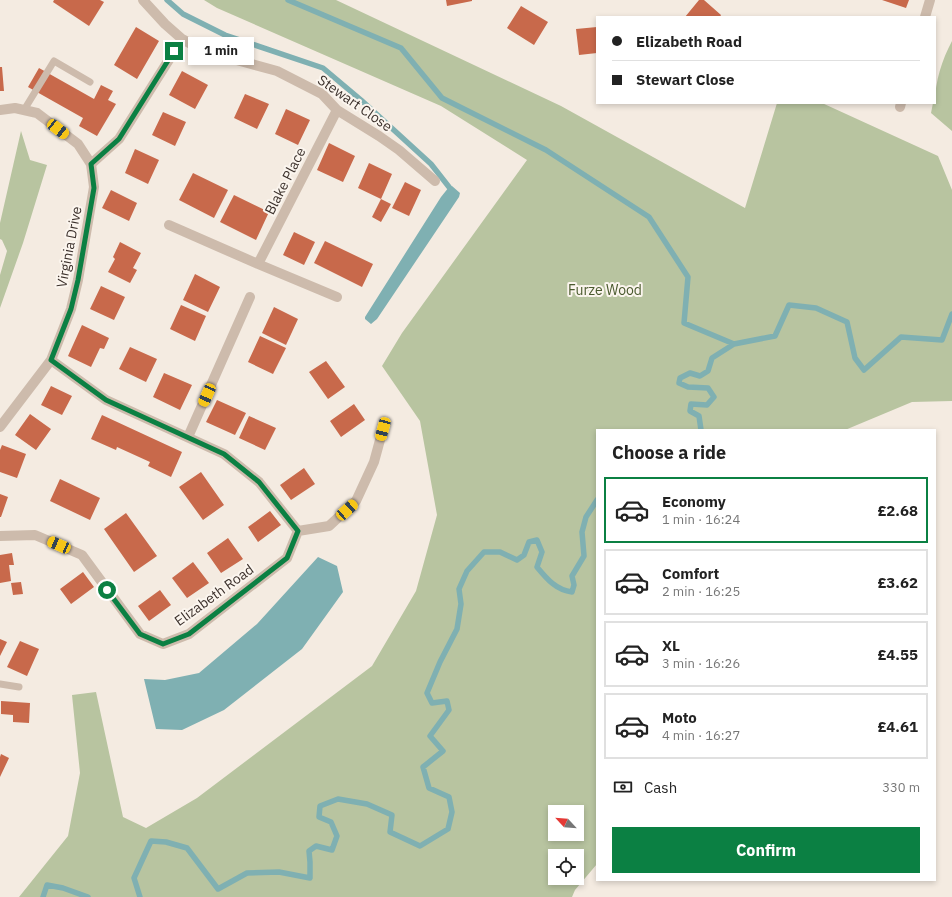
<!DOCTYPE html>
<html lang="en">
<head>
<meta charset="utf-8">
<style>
  body { margin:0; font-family:"IBM Plex Sans",sans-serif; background:#f6f6f6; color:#222; height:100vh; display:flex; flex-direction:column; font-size:15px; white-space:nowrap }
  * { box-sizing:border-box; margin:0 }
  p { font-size:13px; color:#767676 }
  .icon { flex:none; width:22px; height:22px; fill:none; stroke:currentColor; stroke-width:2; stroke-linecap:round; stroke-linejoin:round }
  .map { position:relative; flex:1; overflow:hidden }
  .drawer { position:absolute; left:596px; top:429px; width:340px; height:452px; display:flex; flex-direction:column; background:#fff; border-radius:0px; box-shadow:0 2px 6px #0003 }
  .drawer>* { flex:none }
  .top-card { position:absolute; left:596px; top:16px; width:340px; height:88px; border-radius:0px; box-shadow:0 2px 6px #0003; display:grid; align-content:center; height:88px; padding:0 16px; background:#fff }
  .needle { width:26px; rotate:296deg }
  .tools { position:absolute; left:548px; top:805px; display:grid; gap:8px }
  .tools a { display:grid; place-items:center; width:36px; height:36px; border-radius:0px; background:#fff; box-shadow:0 2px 6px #0003; font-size:20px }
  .end { position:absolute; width:18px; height:18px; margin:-9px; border:5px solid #0b8043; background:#fff; box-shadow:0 0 0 2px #fff }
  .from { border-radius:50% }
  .bubble { position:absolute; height:28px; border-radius:0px; background:#fff; box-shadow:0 2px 6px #0003; font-size:13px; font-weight:700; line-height:28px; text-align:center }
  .car { position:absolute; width:12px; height:24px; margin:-12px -6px; border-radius:5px; box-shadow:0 0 3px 1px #0007; background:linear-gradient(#f5c518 24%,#345 0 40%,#f5c518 0 76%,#345 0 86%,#f5c518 0) }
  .top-card b { display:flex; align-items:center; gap:14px; height:38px; font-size:15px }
  .top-card b+b { border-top:1px solid #e0e0e0 }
  .top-card i { width:10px; height:10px; background:#222 }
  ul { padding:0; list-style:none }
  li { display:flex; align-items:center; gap:12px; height:66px; margin:0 8px 6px; padding:0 8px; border:2px solid #e0e0e0; border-radius:0px }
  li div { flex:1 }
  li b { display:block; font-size:15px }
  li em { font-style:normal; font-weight:700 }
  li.current { border-color:#0b8043 }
  li>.icon { width:36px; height:36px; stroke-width:1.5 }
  h2 { padding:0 16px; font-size:18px; line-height:48px }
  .pay { display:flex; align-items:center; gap:10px; height:44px; padding:0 16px; font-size:15px }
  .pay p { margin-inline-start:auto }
  .cta { display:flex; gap:8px; margin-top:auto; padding:8px 16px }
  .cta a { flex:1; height:46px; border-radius:0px; background:#0b8043; color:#fff; font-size:16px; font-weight:700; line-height:46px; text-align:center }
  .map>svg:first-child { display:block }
</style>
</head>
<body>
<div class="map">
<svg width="952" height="897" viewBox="0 0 952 897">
  <rect width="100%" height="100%" fill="#f4ebe1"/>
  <path fill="#b8c4a0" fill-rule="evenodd" d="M204,0H336L561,106L745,208L777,103H822L938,156L952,190V401L912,402L845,430H597V864L575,890L572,897H19L68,836L80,773L72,695L96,692L123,817L146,828L197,798L372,666L416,591L437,515L420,421L382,366L402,333L527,160L441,106L217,8ZM555,812H577V834H555ZM555,856H577V878H555Z
    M952,41V131L931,113L933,103H935C935,81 942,60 952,41Z
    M21,131L30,160L47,165L23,243L0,308V275L7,251L2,240L0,239V223Z"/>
  <path fill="#7fb0b2" d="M452,186L460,193L459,197L377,319L371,324L365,319V317L441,197L449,187Z
    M318,557L337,566L343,592L302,649L224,710L182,730L156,729L144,679L165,680L199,673L257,624Z"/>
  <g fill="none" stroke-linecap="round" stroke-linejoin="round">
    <path stroke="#7fb0b2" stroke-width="5.5" d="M167,0L183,14L225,35L323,68L361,100L431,164L449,187
      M288,0L401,48L442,98L546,150L649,217L688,277L684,323L734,344
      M701,430L699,416L690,411L691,404L707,405L714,397L708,388L688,387L679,383L680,378L690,373L700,376L708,371L712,358L734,344L775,336L789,305L816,308L847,322L855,358L864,370L901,337L942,340L952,314
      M43,897L47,885L63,888L88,897
      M140,897L134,878L151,841L166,842L187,848L218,889L247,873L279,872L310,878V862L309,851L316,846L332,850L337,836L331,822L319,817L320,806L338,799L367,804L392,815L390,832L420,846L448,829L452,812L449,797L429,788L423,767L443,751L430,736L449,710L447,701L432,703L427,693L440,662L457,629L461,604L459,589L467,571L484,552H500L517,560L524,555L529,542L537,540L542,552L537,567C547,579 556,590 572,592L574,585L572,576L584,556L582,532L586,517L597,500"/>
  </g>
  <path fill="#c8694b" d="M54,0H100L104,2L89,26L53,2Z
    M446,0H472V1L447,6Z
    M699,0H704L721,15L720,17H685Z
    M882,0H909L906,8Z
    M521,6L548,22L534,45L507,28Z
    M136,27L159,41L137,79L114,65Z
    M597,27V53L579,55L576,29Z
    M0,67H2L4,91H0Z
    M39,68L94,99L101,85L113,91L108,100L116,104L97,136L79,126L83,118L28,87Z
    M182,71L208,85L195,109L169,95Z
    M245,94L269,104L257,129L234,118Z
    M286,109L310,120L298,145L275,134Z
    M163,112L186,122L175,146L152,135Z
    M329,143L355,156L343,182L317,170Z
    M135,149L159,160L148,184L125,173Z
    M369,163L392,174L381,199L358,188Z
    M193,173L228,190L214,218L179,200Z
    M405,182L421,190L409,216L392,208Z
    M111,190L137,203L129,221L102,208Z
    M234,195L269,212L256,240L220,222Z
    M381,199L391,204L381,222L372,217Z
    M294,232L315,242L304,265L283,255Z
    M325,241L373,264L362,287L314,263Z
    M120,242L141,253L133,268L137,270L130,283L108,272L115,259L113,257Z
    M195,274L220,287L208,312L183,300Z
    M101,286L125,297L114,320L90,309Z
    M181,305L206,316L195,341L170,329Z
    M274,307L298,319L286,345L262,333Z
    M82,325L109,338L104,349L100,348L91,367L68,356Z
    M260,336L286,348L273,374L248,362Z
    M130,347L157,359L146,382L119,369Z
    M326,361L345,387L328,399L309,372Z
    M164,373L192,385L180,410L153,397Z
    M51,386L72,396L62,415L41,405Z
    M217,400L246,413L235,435L206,422Z
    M354,404L365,420L341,437L330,421Z
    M30,414L51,429L36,450L15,435Z
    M102,415L182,452L171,477L148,466L150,462L117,447L116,450L91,439Z
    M249,416L276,428L265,450L239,438Z
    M2,445L26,454L17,478L0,472V450Z
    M304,468L315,484L291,500L280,485Z
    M201,472L224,505L203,520L179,487Z
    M60,479L100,498L90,520L50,501Z
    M0,494L8,497L1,517H0Z
    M270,511L281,525L258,542L248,527Z
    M126,513L157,556L134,572L104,529Z
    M228,538L243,559L221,573L207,553Z
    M12,553L14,565H9L11,581L0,583V555Z
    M193,562L209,583L187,598L172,578Z
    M83,572L94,587L71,604L60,589Z
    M21,582L23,594L13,595L11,583Z
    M160,590L171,605L149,621L138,606Z
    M0,639L7,642L0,656Z
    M20,641L39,649L27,676L7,667Z
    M1,701L30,703L29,723L13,722V715L1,714Z
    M1,754L9,758L0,777V757Z"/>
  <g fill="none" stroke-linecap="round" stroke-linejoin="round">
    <path stroke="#cdbbac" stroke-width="7" d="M24,110L54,61L90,82
      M0,684L19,687"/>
    <path stroke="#cdbbac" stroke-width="10" d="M143,0L165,24L182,39L204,51L277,71L322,94L337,110L379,136L399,150L435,181
      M925,17L930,0
      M900,107L901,103
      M0,110L15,108L37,113L78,144L91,164L94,187L78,280L71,309L51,360L0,427
      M337,110L258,264L337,297
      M91,164L119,139L182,39
      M169,225L258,264
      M188,437L250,297
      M298,531L329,526L356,501L374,462L383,429
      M0,536L35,535L82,555L140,634L163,644L189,634L287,558L298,531L259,482L224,454L106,400L51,360"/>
  </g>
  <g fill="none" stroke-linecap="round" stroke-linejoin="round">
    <path stroke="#0b8043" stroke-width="5" d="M107,590L140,634L163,644L189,634L287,558L298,531L259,482L224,454L106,400L51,360L71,309L78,280L94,188L91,164L119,139L174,51"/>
  </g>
  <g text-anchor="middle" stroke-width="4" stroke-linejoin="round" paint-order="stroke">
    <g font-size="14" fill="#3b302b" stroke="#fbf5ee">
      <text transform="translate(355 103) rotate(35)" y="5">Stewart Close</text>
      <text transform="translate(285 181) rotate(-63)" y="5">Blake Place</text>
      <text transform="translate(69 247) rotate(-79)" y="5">Virginia Drive</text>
      <text transform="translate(214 595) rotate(-36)" y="5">Elizabeth Road</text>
    </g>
    <g font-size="14" fill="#4a5a2e" stroke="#fbf5ee">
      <text x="605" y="295">Furze Wood</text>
    </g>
  </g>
</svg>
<div class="tools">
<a><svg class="needle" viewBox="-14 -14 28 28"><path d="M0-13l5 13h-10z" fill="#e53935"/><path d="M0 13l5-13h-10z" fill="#767676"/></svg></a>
<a><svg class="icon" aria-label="locate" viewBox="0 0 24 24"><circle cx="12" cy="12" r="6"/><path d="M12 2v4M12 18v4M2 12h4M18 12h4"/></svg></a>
</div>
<i class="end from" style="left:107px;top:590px"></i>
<i class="end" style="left:174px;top:51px"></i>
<div class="bubble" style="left:188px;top:37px;width:66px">1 min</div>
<i class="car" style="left:58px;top:129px;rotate:128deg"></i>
<i class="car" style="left:207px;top:395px;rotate:204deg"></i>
<i class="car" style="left:383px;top:429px;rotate:195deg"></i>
<i class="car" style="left:347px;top:510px;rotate:48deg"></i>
<i class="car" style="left:59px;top:545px;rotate:293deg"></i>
<div class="top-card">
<b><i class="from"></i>Elizabeth Road</b>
<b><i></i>Stewart Close</b>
</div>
<section class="drawer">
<h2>Choose a ride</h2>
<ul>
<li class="current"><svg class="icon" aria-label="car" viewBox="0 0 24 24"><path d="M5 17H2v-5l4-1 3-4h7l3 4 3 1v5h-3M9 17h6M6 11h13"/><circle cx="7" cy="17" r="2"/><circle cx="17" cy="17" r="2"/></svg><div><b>Economy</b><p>1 min · 16:24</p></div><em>£2.68</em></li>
<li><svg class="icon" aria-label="car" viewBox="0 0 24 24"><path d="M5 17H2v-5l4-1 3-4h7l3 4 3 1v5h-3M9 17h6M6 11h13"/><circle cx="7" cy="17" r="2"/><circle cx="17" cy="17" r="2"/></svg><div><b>Comfort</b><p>2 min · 16:25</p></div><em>£3.62</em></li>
<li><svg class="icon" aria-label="car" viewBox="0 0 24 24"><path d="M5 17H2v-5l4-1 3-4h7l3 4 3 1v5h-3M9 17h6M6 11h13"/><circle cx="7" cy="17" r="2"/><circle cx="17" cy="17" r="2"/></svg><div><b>XL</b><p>3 min · 16:26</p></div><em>£4.55</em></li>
<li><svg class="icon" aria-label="car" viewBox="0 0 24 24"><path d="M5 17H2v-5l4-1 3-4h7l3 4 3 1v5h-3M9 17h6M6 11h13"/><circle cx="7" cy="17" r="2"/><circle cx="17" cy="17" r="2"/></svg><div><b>Moto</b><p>4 min · 16:27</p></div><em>£4.61</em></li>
</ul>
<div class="pay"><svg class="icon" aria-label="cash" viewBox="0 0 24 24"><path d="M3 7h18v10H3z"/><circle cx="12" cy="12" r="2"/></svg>Cash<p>330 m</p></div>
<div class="cta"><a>Confirm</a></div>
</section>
</div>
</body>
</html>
